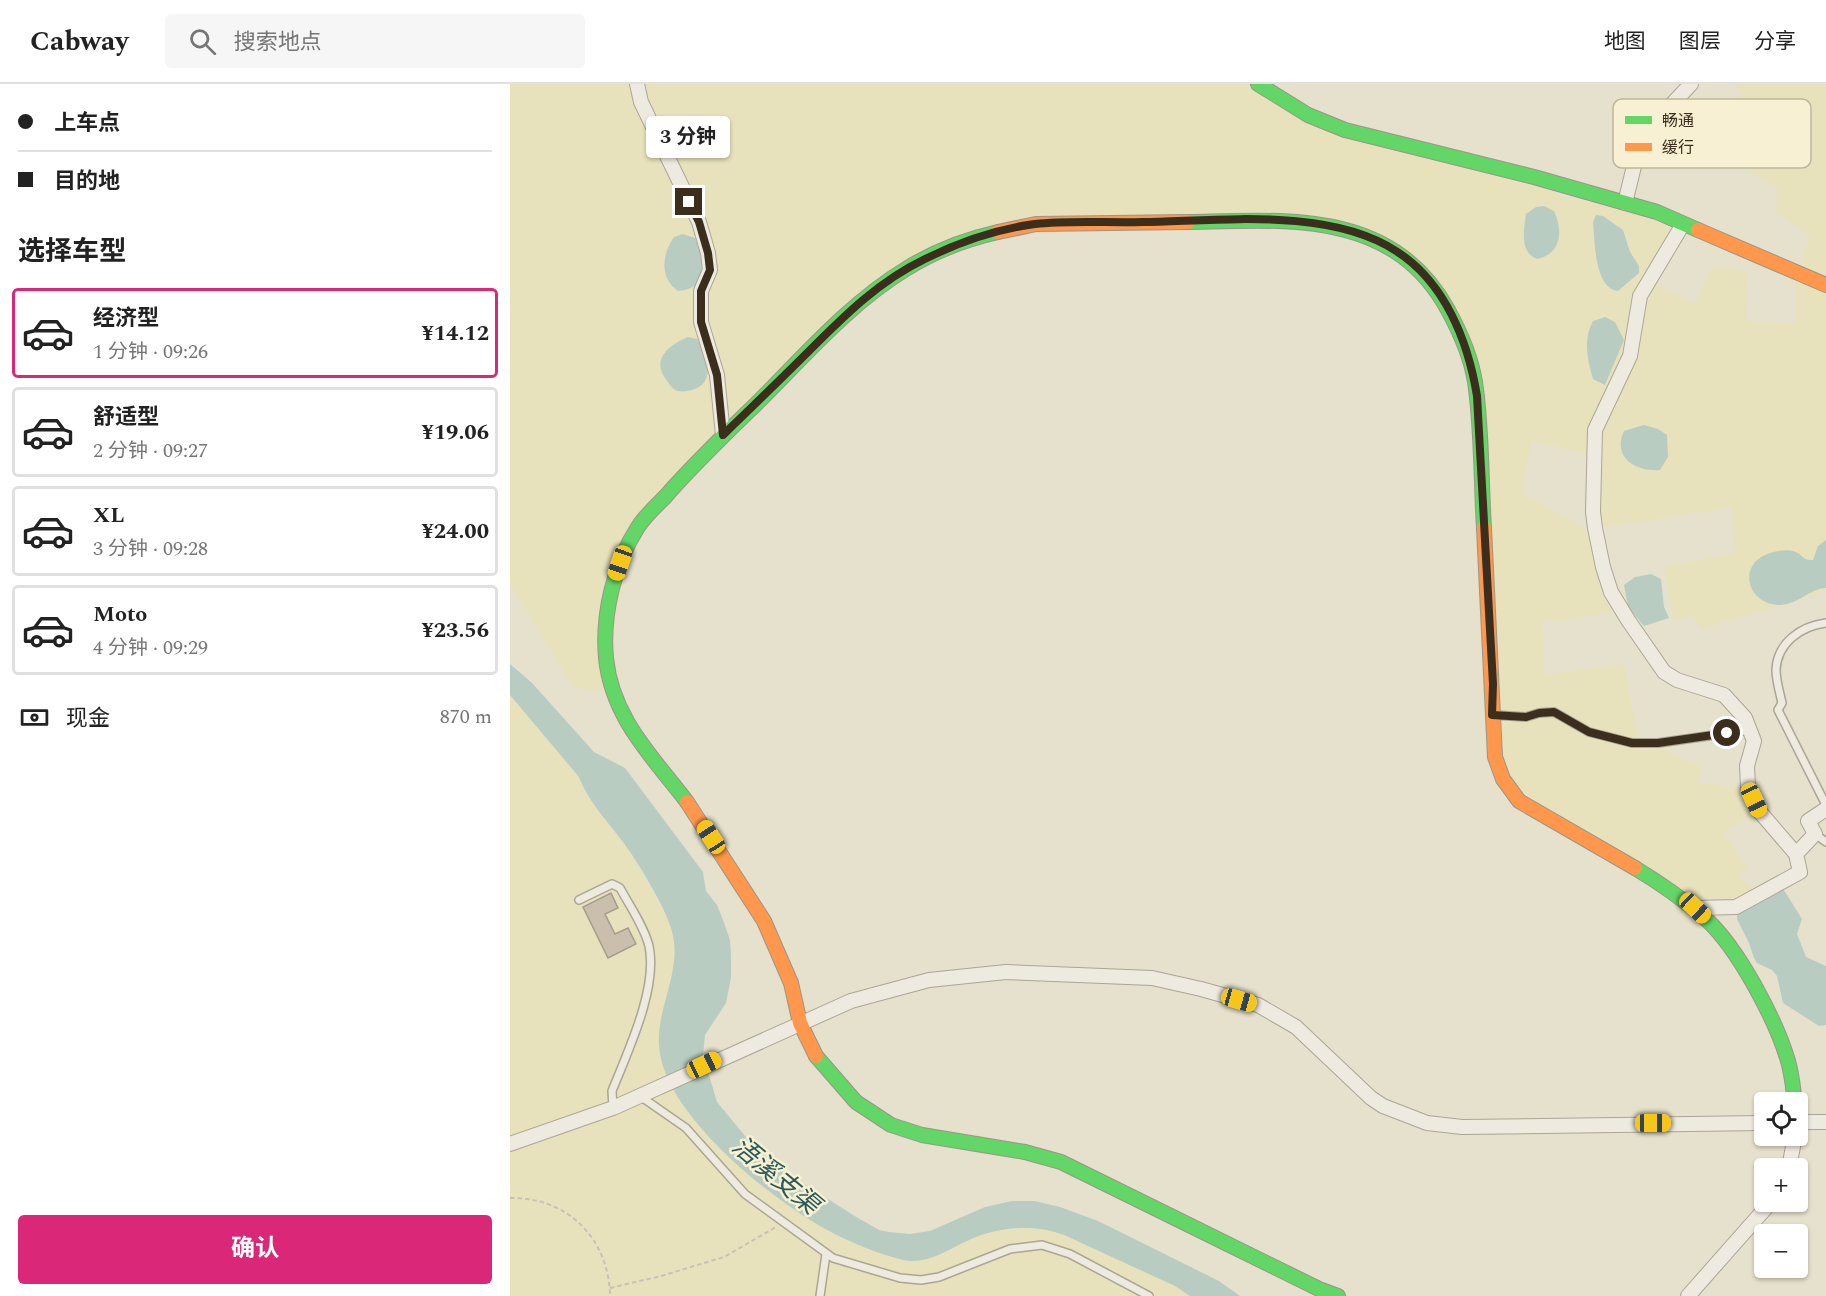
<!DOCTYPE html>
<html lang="zh">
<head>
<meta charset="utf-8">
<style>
  body { margin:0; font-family:Spectral,"Noto Sans SC",serif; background:#f6f6f6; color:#222; height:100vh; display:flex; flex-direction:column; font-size:22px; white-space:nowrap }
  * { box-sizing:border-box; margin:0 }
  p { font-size:20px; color:#767676 }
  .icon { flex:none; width:33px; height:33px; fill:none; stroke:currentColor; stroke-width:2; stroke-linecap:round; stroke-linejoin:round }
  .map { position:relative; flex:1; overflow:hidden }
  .panel { display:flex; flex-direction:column; background:#fff; width:510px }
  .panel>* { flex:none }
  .guide { display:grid; align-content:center; height:132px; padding:0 18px; background:#fff }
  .fabs { position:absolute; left:1244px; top:1008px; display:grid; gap:12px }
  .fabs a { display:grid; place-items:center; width:54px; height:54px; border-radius:6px; background:#fff; box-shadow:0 2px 4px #0004; font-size:30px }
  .end { position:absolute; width:27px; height:27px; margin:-14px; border:8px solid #3b2e1d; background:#fff; box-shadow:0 0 0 3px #fff }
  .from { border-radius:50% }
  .bubble { position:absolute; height:42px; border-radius:6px; background:#fff; box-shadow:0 2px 4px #0004; font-size:20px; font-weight:700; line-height:42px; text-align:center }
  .car { position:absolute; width:18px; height:36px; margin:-18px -9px; border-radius:8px; box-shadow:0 0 4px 2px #0007; background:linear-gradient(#f5c518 24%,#345 0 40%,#f5c518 0 76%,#345 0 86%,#f5c518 0) }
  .guide b { display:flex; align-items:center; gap:21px; height:57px; font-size:22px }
  .guide b+b { border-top:2px solid #e0e0e0 }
  .guide i { width:15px; height:15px; background:#222 }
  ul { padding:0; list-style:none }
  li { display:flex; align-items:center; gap:18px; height:90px; margin:0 12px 9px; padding:0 6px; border:3px solid #e0e0e0; border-radius:6px }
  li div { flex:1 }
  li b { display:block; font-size:22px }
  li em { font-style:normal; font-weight:700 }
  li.active { border-color:#db2777 }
  li>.icon { width:54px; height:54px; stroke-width:1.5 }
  h2 { padding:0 18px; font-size:27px; line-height:72px }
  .pay { display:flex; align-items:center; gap:15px; height:66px; padding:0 18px; font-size:22px }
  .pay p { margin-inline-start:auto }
  .primary-button { display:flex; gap:12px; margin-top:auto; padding:12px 18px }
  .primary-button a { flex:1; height:69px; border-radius:6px; background:#db2777; color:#fff; font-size:24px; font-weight:700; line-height:69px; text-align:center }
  header { display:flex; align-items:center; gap:36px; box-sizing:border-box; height:84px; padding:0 30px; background:#fff; border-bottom:2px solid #e0e0e0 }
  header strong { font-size:28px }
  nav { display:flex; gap:33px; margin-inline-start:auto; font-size:21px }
  .search { width:420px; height:54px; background:#f6f6f6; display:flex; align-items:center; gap:15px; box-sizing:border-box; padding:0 21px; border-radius:6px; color:#767676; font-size:22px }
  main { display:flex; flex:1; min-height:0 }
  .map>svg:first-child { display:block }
</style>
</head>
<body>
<header>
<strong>Cabway</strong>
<div class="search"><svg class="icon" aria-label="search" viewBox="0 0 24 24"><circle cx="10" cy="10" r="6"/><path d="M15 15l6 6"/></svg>搜索地点</div>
<nav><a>地图</a><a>图层</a><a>分享</a></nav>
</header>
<main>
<section class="panel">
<div class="guide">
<b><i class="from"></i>上车点</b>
<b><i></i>目的地</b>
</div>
<h2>选择车型</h2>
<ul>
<li class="active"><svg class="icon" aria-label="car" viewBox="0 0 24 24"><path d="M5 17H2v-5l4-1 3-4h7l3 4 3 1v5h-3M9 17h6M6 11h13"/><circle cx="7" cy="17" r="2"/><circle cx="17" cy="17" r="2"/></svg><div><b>经济型</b><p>1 分钟 · 09:26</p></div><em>¥14.12</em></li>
<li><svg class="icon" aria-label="car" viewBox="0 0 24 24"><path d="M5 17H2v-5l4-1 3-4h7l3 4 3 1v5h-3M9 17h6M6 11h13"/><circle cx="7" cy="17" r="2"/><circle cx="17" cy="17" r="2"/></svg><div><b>舒适型</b><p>2 分钟 · 09:27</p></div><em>¥19.06</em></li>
<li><svg class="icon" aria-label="car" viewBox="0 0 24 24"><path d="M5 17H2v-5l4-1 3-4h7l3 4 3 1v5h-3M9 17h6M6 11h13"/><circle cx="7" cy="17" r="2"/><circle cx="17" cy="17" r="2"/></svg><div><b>XL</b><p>3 分钟 · 09:28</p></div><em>¥24.00</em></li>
<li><svg class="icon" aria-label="car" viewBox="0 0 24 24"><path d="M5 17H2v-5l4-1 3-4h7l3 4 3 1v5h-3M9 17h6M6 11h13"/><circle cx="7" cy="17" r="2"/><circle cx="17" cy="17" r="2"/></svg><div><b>Moto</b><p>4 分钟 · 09:29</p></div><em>¥23.56</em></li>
</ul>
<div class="pay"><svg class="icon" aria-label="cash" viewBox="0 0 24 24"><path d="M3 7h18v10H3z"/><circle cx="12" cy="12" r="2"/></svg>现金<p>870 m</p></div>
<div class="primary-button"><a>确认</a></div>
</section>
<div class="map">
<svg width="1316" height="1212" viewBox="0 0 1316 1212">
  <rect width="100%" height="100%" fill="#e6e1cc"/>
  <path fill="#e7e2bc" d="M0,0H738L791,34L1018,95L1053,113L1115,124L1159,142L1158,153L1134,193L1185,220L1203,181L1237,188L1236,238L1285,239L1286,198L1316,209V507L1191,545L1182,531L1164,537L1154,483L1225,469L1222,423L1091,444L1088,414L1092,373L1021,357L1012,408L1080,448L1102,529L1032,538L1035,591L1114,580L1130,666L1155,665L1192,684L1188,698L1229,704L1241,731L1213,749L1237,782L1229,794L1249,808L1224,821L1191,818L1016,711L995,687L953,238L851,142L525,132L412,167L123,436L94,608L63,603L0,500Z
    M1225,0H1316V196L1290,185L1300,152L1266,128L1267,104L1243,90L1209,38L1233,11Z
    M0,611L69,693L76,710L120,768L157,834L164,853L166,876L157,997L191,1042L236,1088L279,1122L322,1148L406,1177L434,1170L460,1155L489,1146L535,1145L554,1151L665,1202L680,1212H0Z"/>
  <path fill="#b8ccc2" d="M1034,122L1044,127C1053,146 1052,170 1027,175C1009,168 1014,145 1016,130L1026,123Z
    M1086,131L1093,132L1113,146L1120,168L1129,182V189L1108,207C1084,204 1085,157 1083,138Z
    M173,150L185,154C193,175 200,205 168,207C149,194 152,170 164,153Z
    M1095,233L1105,238L1114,256L1095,301L1083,295C1077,275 1073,255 1083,237Z
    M178,253L187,255C197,272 207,299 182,306C178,307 173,308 168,307C162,306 159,299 155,294C141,274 161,260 178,253Z
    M1134,341L1148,345L1157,351L1158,373L1150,386C1125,388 1102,373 1114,347Z
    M1316,456V504C1298,505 1287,522 1268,521C1236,519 1227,479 1260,469C1266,467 1277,465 1283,467C1293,470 1292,477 1303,476L1308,462Z
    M1141,490L1151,495L1154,523L1159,534L1134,542L1118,523L1114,501L1125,493Z
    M0,580L22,599L84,668L115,684L193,788L196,807L207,821L213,836L220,856L221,872V893L216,919L195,951L193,971L207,1018L236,1053L268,1083L343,1131L369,1146L379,1148L400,1150L420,1147L475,1123L502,1117H524L550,1123L588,1137L709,1197L730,1212H680L665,1202L554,1151C524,1139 487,1143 457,1157C437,1166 417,1181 393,1176C369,1170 344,1160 321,1148C264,1118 151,1029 149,960C147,920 174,885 161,844C153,820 134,789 120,768C103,742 80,722 69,693L0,611Z
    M1272,803L1292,835L1287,850L1296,873L1316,882V941L1309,942L1273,919L1267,892L1262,886L1247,879L1244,874L1239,859L1227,835V827Z"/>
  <path fill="#cabfad" stroke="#a69c8c" stroke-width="1.5" d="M101,809L108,824L95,830L105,850L118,844L126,860L98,874L73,823Z"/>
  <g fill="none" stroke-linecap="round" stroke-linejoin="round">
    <defs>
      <path id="lane" d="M1316,539C1291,542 1267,559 1266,586C1266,597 1270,609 1272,619L1268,626L1316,721
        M985,631L1016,633L1029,629L1044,628L1079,648L1122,659H1148L1240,646
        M1305,750L1316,758
        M69,816L102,800L110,804C119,821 134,842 139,862C148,904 118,967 102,1007L103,1024
        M130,1012L176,1044L235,1110L323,1174L390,1194L411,1196L429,1193L500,1165L532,1161L560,1170L639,1212
        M310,1212L316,1170"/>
      <path id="street" d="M127,0L131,18L189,138L198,169L200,186L191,207V238L207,291L213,351
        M1115,119L1127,70L1136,48L1181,0
        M1173,140L1130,212L1120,272L1085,346L1083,428L1085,444L1093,483L1101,508L1118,536L1154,588L1167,596L1214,611L1235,634L1244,657L1237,682L1238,703L1250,728L1286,770L1290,788L1226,823L1185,824
        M1286,770L1305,750L1298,737L1316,725
        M1287,1038H1316
        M0,1060L103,1024L341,917L419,896L496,888L642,894L691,905L748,921L786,943L861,1014L873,1022L917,1039L952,1043L1254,1039
        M1279,1084L1285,1052
        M1178,1212L1261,1118"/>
      <path id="fast" d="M748,0L798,31L835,46L1024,93L1147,128L1188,146
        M678,138C777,136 883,125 938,226C950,248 961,273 965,298C972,343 971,398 974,444
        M177,718C142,672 102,634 96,574C92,531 104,480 128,443C135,432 146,422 155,413C182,382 211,354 241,325C289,278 338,220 396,185C423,168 457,155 488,148
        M1125,784C1150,799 1174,816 1196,835C1228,864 1266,936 1278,977C1282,990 1283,1005 1285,1018
        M306,972L346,1018L381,1041L412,1051L515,1068L551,1078L809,1205L828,1212"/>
      <path id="slow" d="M1188,146L1316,201
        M488,148L526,140L678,138
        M974,444L985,673L993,695L1009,717L1125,784
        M177,718L254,837L281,899L290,939L306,972"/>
    </defs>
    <use href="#lane" stroke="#aba596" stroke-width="10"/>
    <use href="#street" stroke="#aba596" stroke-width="16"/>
    <use href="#fast" stroke="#9b9586" stroke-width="16"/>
    <use href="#slow" stroke="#9b9586" stroke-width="16"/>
    <path stroke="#c7c2b6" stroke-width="2" stroke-dasharray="4.5 3" stroke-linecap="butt" d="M0,1114C58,1113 99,1155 100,1212
      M100,1204L151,1192L214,1173L266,1143"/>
    <use href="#lane" stroke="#eeeadf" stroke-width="7"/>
    <use href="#street" stroke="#eeeadf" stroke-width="14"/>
    <use href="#fast" stroke="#63d668" stroke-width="14"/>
    <use href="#slow" stroke="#ff974d" stroke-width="14"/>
  </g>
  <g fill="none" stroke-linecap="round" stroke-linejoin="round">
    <path stroke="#3b2e1d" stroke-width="8" d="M179,118L189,138L198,169L200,186L191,207V238L207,291L213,351C242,323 271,295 299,267C335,231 369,197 415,175C449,158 487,145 525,140C560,136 597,139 632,138C709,137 819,123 886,167C935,198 958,257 967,312L983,600L982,631L1016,633L1029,629L1044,628L1079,648L1122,659H1148L1217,649"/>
  </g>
  <g text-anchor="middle" stroke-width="5" stroke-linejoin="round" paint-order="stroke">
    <g font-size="26" font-style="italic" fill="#2c5a5b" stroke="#f7f0d2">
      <text transform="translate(266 1091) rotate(40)" y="9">浯溪支渠</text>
    </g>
  </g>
  <rect x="1103" y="15" width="198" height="69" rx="9" fill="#f7f0d2" stroke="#bfb69c" stroke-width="1.5"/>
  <rect x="1115" y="32" width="27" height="8" fill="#63d668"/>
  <rect x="1115" y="59" width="27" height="8" fill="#ff974d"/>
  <g font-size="16" fill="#3b2e1d">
    <text x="1152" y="42">畅通</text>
    <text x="1152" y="69">缓行</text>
  </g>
</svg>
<div class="fabs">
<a><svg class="icon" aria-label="locate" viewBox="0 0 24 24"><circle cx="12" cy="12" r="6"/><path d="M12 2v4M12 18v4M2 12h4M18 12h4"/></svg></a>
<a>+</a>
<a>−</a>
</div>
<i class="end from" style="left:1217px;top:649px"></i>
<i class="end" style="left:179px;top:118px"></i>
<div class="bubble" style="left:136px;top:32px;width:84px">3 分钟</div>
<i class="car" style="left:110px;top:479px;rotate:199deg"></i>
<i class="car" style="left:1244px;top:716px;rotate:155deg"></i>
<i class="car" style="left:201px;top:753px;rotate:327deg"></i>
<i class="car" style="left:1185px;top:824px;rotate:133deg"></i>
<i class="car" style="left:729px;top:916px;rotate:106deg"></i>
<i class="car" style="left:194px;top:981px;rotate:65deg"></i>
<i class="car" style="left:1143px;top:1039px;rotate:90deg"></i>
</div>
</main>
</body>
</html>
